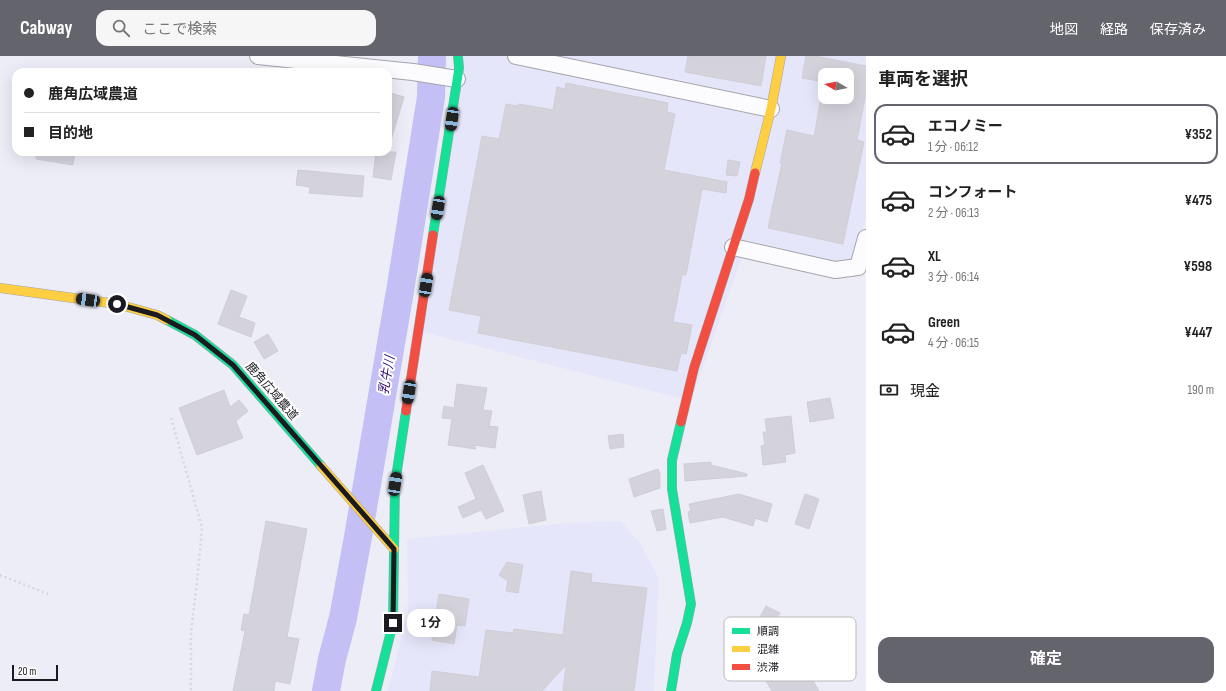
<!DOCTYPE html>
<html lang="ja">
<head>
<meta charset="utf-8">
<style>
  body { margin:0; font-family:"Sofia Sans Condensed","Noto Sans JP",sans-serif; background:#f6f6f6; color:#222; height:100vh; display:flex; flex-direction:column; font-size:15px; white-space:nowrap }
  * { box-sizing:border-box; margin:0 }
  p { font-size:13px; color:#767676 }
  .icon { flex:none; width:22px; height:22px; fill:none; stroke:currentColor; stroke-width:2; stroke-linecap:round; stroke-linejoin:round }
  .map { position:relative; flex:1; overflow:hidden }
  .drawer { display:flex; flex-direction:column; background:#fff; width:360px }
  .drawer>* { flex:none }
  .banner { position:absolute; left:12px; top:12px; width:380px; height:88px; border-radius:12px; box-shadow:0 4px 16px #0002; display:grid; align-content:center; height:88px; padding:0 12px; background:#fff }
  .needle { width:26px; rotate:279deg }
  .fabs { position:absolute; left:818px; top:12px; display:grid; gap:8px }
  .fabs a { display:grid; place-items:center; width:36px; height:36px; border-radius:8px; background:#fff; box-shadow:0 4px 16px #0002; font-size:20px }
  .scale { position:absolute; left:12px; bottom:10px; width:46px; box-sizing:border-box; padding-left:4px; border:2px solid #1a1a20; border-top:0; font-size:11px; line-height:14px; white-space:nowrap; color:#1a1a20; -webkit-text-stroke:3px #fff; paint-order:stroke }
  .end { position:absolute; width:18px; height:18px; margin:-9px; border:5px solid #1a1a20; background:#fff; box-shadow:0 0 0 2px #fff }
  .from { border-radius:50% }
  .bubble { position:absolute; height:28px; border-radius:12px; background:#fff; box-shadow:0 4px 16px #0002; font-size:13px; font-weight:700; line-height:28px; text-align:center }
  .car { position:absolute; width:12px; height:24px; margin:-12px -6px; border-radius:5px; box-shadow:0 0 3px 1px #0007; background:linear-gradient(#222 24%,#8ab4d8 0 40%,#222 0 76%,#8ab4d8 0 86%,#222 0) }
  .banner b { display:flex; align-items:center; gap:14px; height:38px; font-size:15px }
  .banner b+b { border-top:1px solid #e0e0e0 }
  .banner i { width:10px; height:10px; background:#222 }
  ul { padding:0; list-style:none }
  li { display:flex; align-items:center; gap:12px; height:60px; margin:0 8px 6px; padding:0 4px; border:2px solid transparent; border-radius:12px }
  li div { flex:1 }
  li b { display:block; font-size:15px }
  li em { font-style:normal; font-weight:700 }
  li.selected { border-color:#64646c }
  li>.icon { width:36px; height:36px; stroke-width:1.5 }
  h2 { padding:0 12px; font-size:18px; line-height:48px }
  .pay { display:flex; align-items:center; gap:10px; height:44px; padding:0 12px; font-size:15px }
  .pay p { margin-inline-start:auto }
  .action { display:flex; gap:8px; margin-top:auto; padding:8px 12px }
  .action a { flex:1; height:46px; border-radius:12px; background:#64646c; color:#fff; font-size:16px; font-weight:700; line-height:46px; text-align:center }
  header { display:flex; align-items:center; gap:24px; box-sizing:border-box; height:56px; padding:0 20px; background:#64646c; color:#fff }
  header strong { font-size:19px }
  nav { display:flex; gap:22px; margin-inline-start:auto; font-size:14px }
  .search { width:280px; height:36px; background:#f6f6f6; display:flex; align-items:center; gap:10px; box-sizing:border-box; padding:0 14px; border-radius:12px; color:#767676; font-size:15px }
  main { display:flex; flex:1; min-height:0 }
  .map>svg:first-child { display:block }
</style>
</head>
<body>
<header>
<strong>Cabway</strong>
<div class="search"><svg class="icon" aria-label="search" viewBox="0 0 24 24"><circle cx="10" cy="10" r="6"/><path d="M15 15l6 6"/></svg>ここで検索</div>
<nav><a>地図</a><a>経路</a><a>保存済み</a></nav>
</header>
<main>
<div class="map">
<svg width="866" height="635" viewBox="0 0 866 635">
  <rect width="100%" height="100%" fill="#ededf8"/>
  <path fill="#e6e6fa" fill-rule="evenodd" d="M456,0H866V160L852,216L748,184L691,345L419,275ZM825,19H847V41H825Z
    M621,465L640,487L659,523L654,635H388L408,556L407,483L565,467Z"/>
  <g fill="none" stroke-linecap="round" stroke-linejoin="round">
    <path stroke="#c4c0f5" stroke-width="28" d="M326,635L332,603L343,562L358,481L401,229L431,41L432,0"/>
  </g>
  <path fill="#d4d3dc" stroke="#cfced7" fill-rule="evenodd" d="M688,0H766L761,30L685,16Z
    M806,0H815L866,10V37L857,84L864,86L843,188L768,172L782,107H780L787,74L814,80L824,26L802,22ZM825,19H847V41H825Z
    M566,27L668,47L667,56L675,58L664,114L727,126L726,137L702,133L686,219H682L673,266L692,269L687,294L686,298L681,297L677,315L478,277L481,260L449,254L482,80L499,83L506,48L517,50L518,48L553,54L557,31L565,33Z
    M388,36L404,41L391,84L388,83Z
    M36,96H75L73,109L36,103Z
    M376,96H396L391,124L373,121Z
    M728,104L740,106L737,120L726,119Z
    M298,114L364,120L362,141L309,137L310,131L296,129Z
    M231,234L247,240L239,261L255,267L251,281L218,268Z
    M268,278L278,295L264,303L254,286Z
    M457,328L487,332L483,354L492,355L489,370L498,371L495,392L474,389L476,393L448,389L452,363L442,362L444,350L454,352Z
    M224,334L230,351L239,344L248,355L236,365L243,382L197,399L179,352Z
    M830,342L834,362L810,366L807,346Z
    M791,360L795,397L785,399L786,406L763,409L761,390L765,389L763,376H767L765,363Z
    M623,378L624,391L610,393L608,380Z
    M711,406V409L747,418V420L685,425L684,408Z
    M483,409L504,455L486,463L481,454L463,462L458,451L476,443L465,417Z
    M658,413L660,418V432L634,441L629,423Z
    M541,435L546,464L529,468L523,439Z
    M739,438L772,448L767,466L755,462L753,470L723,461L690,467L688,456L691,455L689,448Z
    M805,438L819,443L809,473L795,468Z
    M663,453L666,473L657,475L651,455Z
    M266,465L307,473L287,581L299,583L290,628L275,625L274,635H233L245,575L241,574L244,558L249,559Z
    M507,506L523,509L518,537L506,535L508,525L499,519Z
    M571,515L592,518L591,526L647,532L634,635H563L566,609L542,635H430L432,615L479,621L486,574L513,577L514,573L563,579Z
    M439,538L469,543L465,570L457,569L454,588L432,584Z
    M766,550L780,557L768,577L755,570Z
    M797,597L819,635H772L762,618Z"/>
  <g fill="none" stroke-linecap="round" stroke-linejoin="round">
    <defs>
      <path id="street" d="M258,0L413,16L457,23
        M516,0L771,53
        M733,191L835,214L858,211L866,182"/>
      <path id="fast" d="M433,179L459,12L458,0
        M167,264L195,279L233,309L321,410
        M376,635L393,567L395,428L406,355
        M671,635L677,598L687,567L691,548L672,433V404L681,366"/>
      <path id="slow" d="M755,117L771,53L781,0
        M0,232L117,248L157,259L167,264
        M321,410L394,493"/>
      <path id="jam" d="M406,355L433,179
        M681,366L694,312L749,143L755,117"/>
    </defs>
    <use href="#street" stroke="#a4a4ac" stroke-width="18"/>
    <use href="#fast" stroke="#a4a4ac" stroke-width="10"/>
    <use href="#slow" stroke="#a4a4ac" stroke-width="10"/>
    <use href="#jam" stroke="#a4a4ac" stroke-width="10"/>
    <path stroke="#d7d7d9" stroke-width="2.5" stroke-dasharray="2 3" stroke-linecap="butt" d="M171,362L202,471L197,527L191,576V632L190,635
      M0,519L48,538"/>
    <use href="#street" stroke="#fcfcfe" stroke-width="16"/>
    <use href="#fast" stroke="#16e098" stroke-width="9"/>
    <use href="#slow" stroke="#ffcf43" stroke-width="9"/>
    <use href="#jam" stroke="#f24e42" stroke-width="9"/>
  </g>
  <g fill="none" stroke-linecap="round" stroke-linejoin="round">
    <path stroke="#1a1a20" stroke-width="5" d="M117,248L157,259L195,279L233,309L394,493L393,567"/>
  </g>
  <g text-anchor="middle" stroke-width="4" stroke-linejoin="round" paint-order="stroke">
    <g font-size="12" fill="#1a1a20" stroke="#fff">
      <text transform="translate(272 335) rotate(49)" y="4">鹿角広域農道</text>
    </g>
    <g font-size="13" font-style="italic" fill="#2f0e75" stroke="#fff">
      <text transform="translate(386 319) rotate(-80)" y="5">乳牛川</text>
    </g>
  </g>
  <rect x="724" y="561" width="132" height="64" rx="6" fill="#fff" stroke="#bababc" stroke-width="1"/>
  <rect x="732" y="572" width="18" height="6" fill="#16e098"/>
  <rect x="732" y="590" width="18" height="6" fill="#ffcf43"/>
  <rect x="732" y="608" width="18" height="6" fill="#f24e42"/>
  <g font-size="11" fill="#1a1a20">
    <text x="757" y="579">順調</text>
    <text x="757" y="597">混雑</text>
    <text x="757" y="615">渋滞</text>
  </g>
</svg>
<div class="fabs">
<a><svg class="needle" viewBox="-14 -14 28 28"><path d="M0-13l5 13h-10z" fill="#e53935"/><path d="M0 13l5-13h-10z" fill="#767676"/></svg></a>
</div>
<div class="scale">20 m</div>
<i class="end from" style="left:117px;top:248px"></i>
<i class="end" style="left:393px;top:567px"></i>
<div class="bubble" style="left:407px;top:553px;width:48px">1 分</div>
<i class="car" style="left:452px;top:63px;rotate:188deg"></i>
<i class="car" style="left:438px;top:152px;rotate:189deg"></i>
<i class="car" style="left:426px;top:229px;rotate:9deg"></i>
<i class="car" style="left:88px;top:244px;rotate:278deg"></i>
<i class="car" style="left:409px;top:336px;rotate:189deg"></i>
<i class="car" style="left:395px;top:428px;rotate:9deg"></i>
<div class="banner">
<b><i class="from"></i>鹿角広域農道</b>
<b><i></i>目的地</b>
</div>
</div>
<section class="drawer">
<h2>車両を選択</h2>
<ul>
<li class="selected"><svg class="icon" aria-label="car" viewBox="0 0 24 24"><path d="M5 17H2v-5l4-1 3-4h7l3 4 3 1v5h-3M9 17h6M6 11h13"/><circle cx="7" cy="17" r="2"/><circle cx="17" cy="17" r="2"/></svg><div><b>エコノミー</b><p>1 分 · 06:12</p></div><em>¥352</em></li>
<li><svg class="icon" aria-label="car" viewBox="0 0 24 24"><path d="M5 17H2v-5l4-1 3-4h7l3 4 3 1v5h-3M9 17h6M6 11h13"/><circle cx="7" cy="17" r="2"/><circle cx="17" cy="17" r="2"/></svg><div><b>コンフォート</b><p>2 分 · 06:13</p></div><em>¥475</em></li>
<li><svg class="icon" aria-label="car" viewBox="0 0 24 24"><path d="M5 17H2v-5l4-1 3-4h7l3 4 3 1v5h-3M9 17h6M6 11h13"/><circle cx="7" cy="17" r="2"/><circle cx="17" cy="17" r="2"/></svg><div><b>XL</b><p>3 分 · 06:14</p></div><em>¥598</em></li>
<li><svg class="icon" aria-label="car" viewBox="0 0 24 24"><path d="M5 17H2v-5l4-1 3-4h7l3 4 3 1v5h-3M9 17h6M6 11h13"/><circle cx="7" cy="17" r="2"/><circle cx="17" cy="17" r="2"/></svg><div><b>Green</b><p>4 分 · 06:15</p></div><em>¥447</em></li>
</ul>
<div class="pay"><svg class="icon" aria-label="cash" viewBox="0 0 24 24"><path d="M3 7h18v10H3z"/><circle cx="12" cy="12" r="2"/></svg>現金<p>190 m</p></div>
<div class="action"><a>確定</a></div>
</section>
</main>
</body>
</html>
